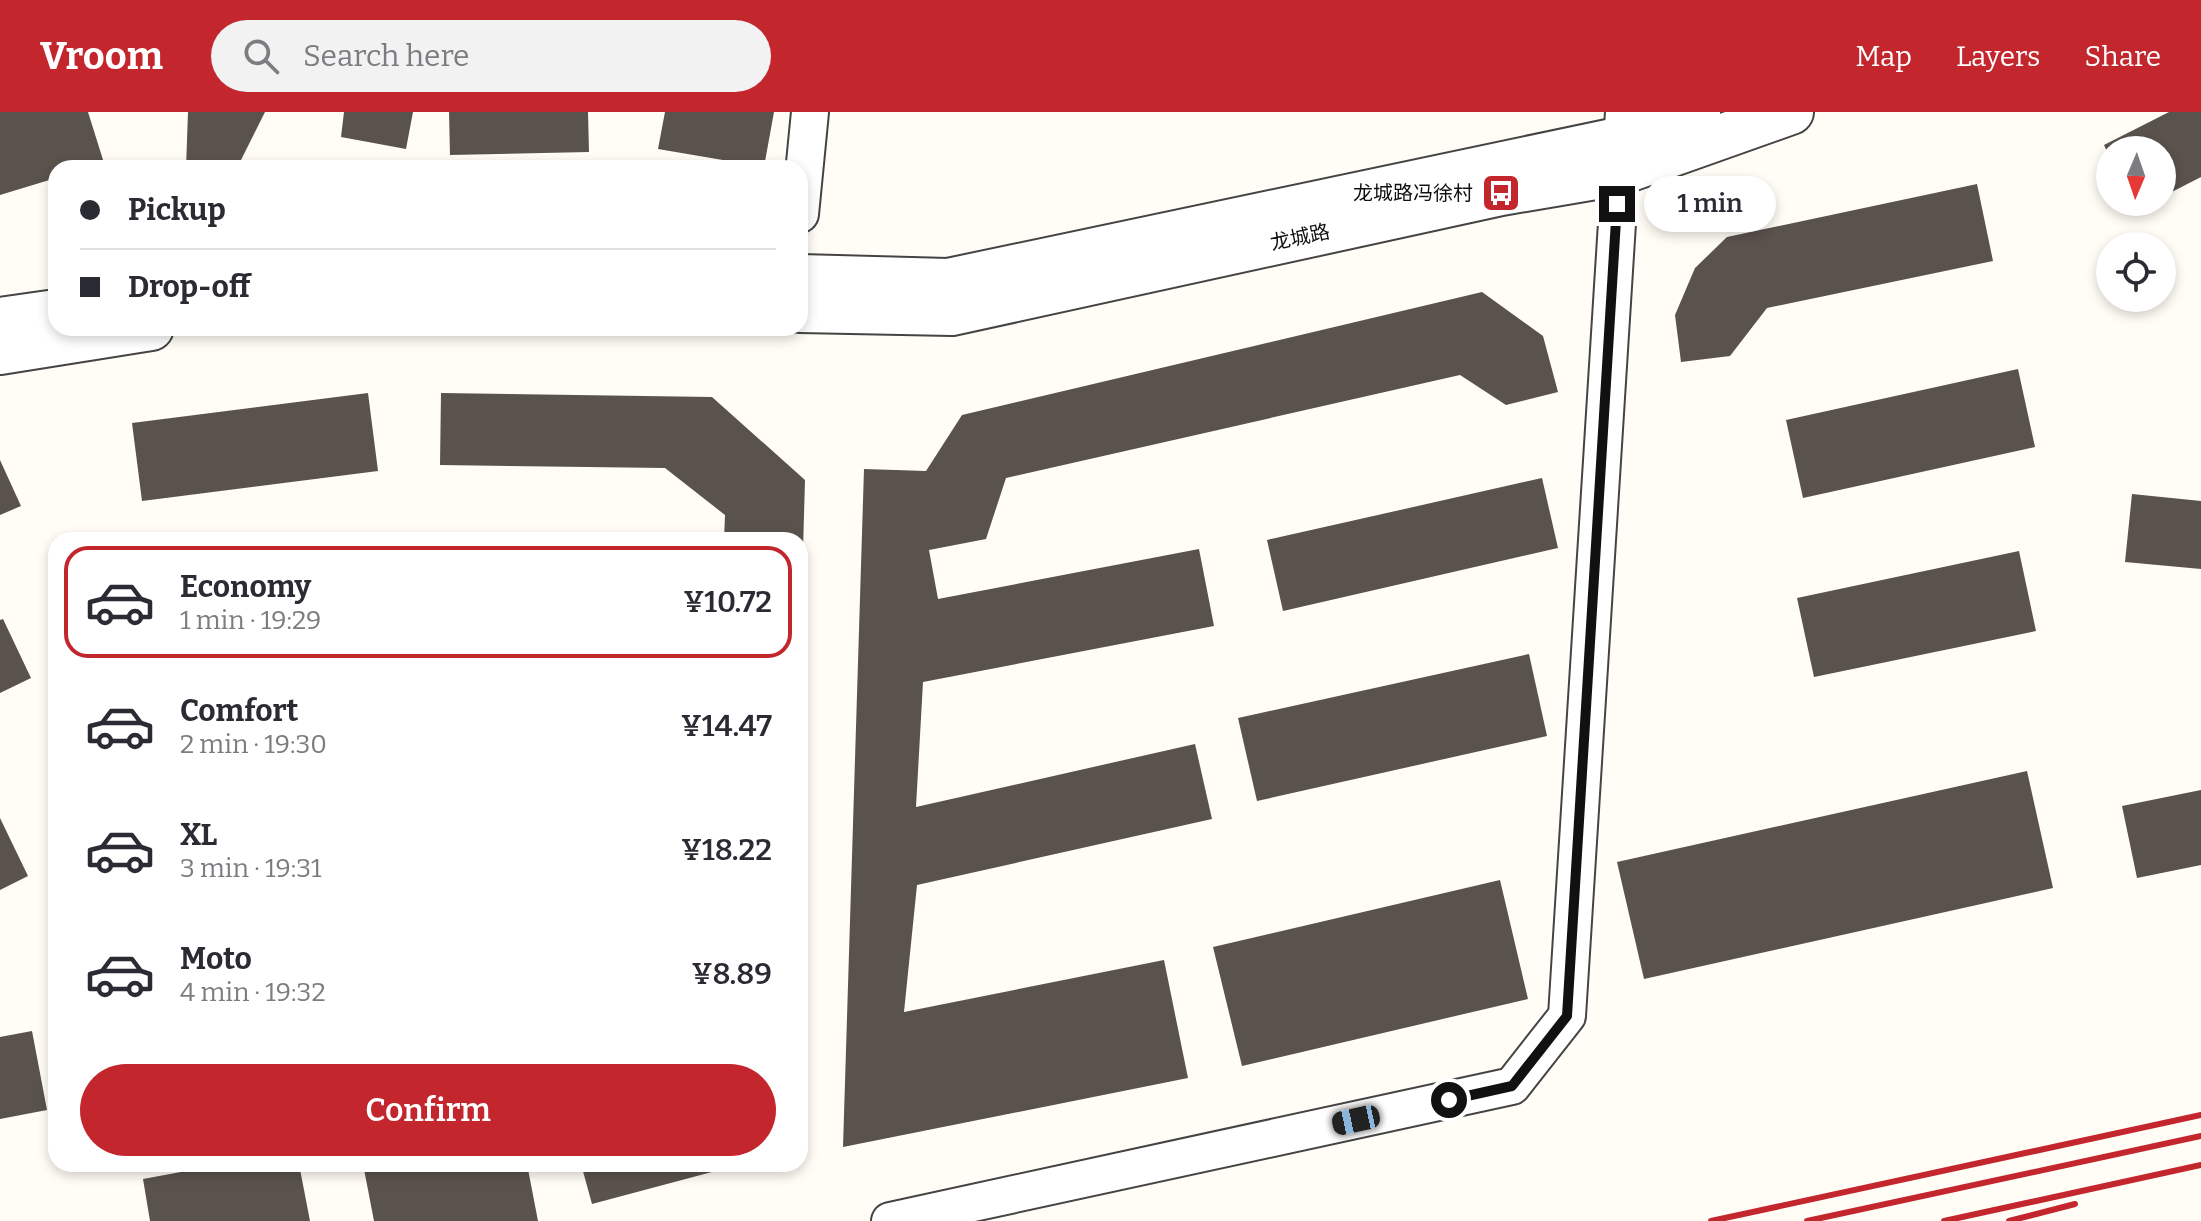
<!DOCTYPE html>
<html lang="en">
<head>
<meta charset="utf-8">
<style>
  body { margin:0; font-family:Bitter,"Noto Sans SC",serif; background:#f2f2f3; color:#2b2b33; height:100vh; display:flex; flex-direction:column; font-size:30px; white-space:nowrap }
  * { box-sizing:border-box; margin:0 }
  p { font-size:26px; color:#7c7c81 }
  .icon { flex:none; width:44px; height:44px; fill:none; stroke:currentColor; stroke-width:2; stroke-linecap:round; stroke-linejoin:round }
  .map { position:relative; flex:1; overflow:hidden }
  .details { position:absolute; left:48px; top:420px; width:760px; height:640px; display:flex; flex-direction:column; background:#fff; border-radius:24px; box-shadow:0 4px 12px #0003 }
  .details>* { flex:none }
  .guide { position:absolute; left:48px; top:48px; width:760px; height:176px; border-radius:24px; box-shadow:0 4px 12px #0003; display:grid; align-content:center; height:176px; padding:0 32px; background:#fff }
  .needle { width:52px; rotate:182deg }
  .tools { position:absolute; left:2096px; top:24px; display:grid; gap:16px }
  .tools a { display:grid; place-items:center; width:80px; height:80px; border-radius:50%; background:#fff; box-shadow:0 4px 12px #0003; font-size:40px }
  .end { position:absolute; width:36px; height:36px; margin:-18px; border:10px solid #111; background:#fff; box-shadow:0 0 0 4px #fff }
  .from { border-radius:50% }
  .bubble { position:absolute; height:56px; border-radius:28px; background:#fff; box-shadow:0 4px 12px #0003; font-size:26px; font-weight:600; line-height:56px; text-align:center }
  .car { position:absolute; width:24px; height:48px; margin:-24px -12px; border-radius:10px; box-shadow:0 0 6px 2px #0007; background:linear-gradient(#222 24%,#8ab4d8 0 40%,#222 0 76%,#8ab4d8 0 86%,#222 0) }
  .guide b { display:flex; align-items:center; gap:28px; height:76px; font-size:30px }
  .guide b+b { border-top:2px solid #e1e1e2 }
  .guide i { width:20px; height:20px; background:#2b2b33 }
  ul { padding:14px 0 0; list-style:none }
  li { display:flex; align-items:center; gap:24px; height:112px; margin:0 16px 12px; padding:0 16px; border:4px solid transparent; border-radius:24px }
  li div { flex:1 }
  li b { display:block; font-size:30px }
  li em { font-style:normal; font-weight:600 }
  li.current { border-color:#c4262e }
  li>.icon { width:72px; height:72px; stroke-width:1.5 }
  .action { display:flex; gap:16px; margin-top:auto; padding:16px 32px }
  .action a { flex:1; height:92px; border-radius:48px; background:#c4262e; color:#fff; font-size:32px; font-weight:600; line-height:92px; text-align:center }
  header { display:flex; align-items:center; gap:48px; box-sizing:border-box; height:112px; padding:0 40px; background:#c4262e; color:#fff }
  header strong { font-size:38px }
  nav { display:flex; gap:44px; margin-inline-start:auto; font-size:28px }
  .search { width:560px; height:72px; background:#f2f2f3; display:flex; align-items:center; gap:20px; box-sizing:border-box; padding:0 28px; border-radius:44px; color:#7c7c81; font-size:30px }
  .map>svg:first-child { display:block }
</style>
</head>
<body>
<header>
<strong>Vroom</strong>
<div class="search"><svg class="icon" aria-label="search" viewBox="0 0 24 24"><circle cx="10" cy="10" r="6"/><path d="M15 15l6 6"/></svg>Search here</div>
<nav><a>Map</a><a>Layers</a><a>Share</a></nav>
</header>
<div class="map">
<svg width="2201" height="1109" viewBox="0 0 2201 1109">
  <rect width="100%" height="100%" fill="#fffdf5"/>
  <path fill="#5a524d" d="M0,0H88L104,51L89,56H56V66L0,83Z
    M188,0H265L237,56H186Z
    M344,0H413L406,37L341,25Z
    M449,0H588L589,40L450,43Z
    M665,0H774L764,55L658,37Z
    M2169,0H2201V65L2162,85V38H2110V46L2104,33Z
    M1977,72L1993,149L1767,196L1730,244L1681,250L1675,203L1695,156L1727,125Z
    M1482,180L1543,224L1558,280L1506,293L1460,263L1006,366L986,427L929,438L938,487L1199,437L1214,514L923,570L916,695L1195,632L1212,707L917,773L904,900L1164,848L1188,966L843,1035L864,357L926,359L962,303Z
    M2018,257L2035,335L1803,386L1786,308Z
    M368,281L378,359L142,389L132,311Z
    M441,281L712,285L805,368L803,438L800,428H724L725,403L665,356L440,353Z
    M0,348L21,394L0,403Z
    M1542,366L1558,436L1283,499L1267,428Z
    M2132,382L2201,389V457L2125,450Z
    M2019,439L2036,519L1814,565L1797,486Z
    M3,507L31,566L0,581V508Z
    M1529,542L1547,624L1257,689L1238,606Z
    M2027,659L2053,776L1644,867L1617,750Z
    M2201,678V753L2137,766L2122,694Z
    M0,706L28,764L0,778Z
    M1500,768L1528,887L1242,954L1213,835Z
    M32,919L47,998L0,1007V925Z
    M224,1052H299L310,1109H150L143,1067Z
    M363,1052H527L538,1109H374Z
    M581,1052H738V1053L592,1092Z"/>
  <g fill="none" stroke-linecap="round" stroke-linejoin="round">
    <defs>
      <path id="minor" d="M800,102L810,0
        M890,1109L1512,974L1567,904L1624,0"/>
      <path id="tertiary" d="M800,165L948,169L1622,27L1698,0
        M800,198L952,201L1501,81L1619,61L1791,0
        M0,208L56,200
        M0,240L151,216"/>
    </defs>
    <use href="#minor" stroke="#444" stroke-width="40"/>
    <use href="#tertiary" stroke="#444" stroke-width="48"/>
    <use href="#minor" stroke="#fff" stroke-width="36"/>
    <use href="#tertiary" stroke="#fff" stroke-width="44"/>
    <path stroke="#c4262e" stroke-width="6" d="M1711,1109L2201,1003
      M1807,1109L2201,1024
      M1944,1109L2201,1053
      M2009,1109L2075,1092"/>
  </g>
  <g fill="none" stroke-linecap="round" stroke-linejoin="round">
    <path stroke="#111" stroke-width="10" d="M1449,988L1512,974L1567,904L1617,92"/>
  </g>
  <defs>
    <symbol id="bus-square" viewBox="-11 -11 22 22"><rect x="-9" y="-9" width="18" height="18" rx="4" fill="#c4262e" stroke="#fff"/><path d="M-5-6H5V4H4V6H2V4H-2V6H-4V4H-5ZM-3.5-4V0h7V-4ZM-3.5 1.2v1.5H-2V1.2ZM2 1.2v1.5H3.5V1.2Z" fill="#fff"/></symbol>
  </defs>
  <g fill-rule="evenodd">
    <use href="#bus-square" x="1479" y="59" width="44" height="44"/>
  </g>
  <g text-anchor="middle" stroke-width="8" stroke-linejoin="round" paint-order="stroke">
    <g font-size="20" fill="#111" stroke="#fff" text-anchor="end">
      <text x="1473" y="88">龙城路冯徐村</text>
    </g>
    <g font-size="20" fill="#111" stroke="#fff">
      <text transform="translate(1300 125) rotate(-12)" y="7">龙城路</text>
    </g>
  </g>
</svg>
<div class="tools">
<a><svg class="needle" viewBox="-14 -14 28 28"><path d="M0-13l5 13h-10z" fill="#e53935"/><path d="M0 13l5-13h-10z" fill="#7c7c81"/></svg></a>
<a><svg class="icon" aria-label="locate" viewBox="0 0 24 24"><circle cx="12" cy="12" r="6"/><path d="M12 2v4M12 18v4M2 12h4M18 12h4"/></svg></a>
</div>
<i class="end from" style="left:1449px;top:988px"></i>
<i class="end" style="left:1617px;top:92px"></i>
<div class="bubble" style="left:1644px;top:64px;width:132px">1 min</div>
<i class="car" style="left:1356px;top:1008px;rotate:258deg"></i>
<div class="guide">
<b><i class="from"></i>Pickup</b>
<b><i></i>Drop-off</b>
</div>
<section class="details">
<ul>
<li class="current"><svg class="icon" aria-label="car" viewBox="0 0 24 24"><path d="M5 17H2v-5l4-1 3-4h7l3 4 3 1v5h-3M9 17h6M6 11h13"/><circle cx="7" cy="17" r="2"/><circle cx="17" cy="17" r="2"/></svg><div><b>Economy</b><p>1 min · 19:29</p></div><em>¥10.72</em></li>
<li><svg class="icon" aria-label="car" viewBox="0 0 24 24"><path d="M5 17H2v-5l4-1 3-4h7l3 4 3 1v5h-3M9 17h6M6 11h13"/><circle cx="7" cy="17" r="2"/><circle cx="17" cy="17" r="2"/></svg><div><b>Comfort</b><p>2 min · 19:30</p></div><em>¥14.47</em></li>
<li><svg class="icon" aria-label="car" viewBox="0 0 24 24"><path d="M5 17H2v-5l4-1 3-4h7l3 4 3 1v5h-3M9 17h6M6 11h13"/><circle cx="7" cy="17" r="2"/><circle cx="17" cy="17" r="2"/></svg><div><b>XL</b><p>3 min · 19:31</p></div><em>¥18.22</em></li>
<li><svg class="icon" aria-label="car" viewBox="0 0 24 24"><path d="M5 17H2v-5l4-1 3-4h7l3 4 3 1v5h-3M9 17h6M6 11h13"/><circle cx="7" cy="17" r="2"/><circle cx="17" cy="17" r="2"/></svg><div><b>Moto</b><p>4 min · 19:32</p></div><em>¥8.89</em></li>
</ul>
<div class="action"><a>Confirm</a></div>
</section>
</div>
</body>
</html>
